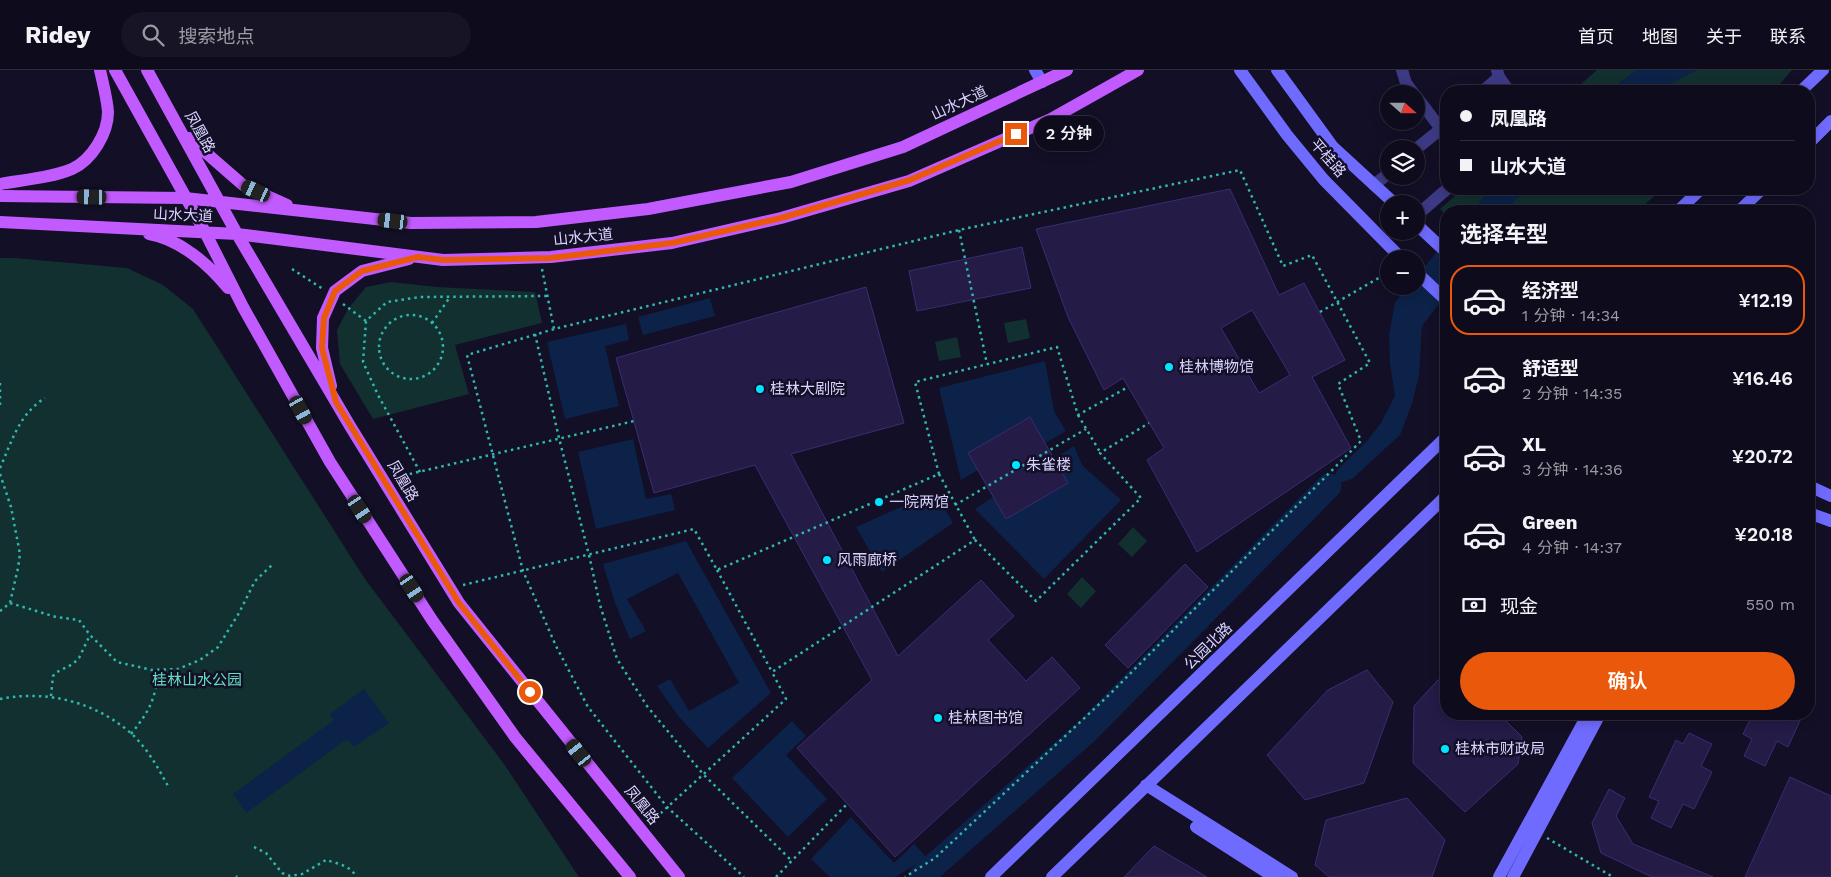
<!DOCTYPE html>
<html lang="zh">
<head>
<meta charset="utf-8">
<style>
  body { margin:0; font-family:"Work Sans","Noto Sans SC",sans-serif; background:#171425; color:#f1f3f6; height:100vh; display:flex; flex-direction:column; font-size:19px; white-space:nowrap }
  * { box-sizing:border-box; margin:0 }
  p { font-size:16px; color:#9b9ba3 }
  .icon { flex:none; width:28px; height:28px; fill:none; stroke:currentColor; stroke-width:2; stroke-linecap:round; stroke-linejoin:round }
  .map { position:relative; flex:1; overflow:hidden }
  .sheet { position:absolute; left:1440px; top:135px; width:375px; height:515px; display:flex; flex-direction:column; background:#0e0b1c; border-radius:20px; box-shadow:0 2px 12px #0003,0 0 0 1px #2e2b3b }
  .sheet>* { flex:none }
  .guide { position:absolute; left:1440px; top:15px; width:375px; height:110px; border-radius:20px; box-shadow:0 2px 12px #0003,0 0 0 1px #2e2b3b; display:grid; align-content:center; height:110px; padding:0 20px; background:#0e0b1c }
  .needle { width:32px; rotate:111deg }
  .fabs { position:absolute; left:1380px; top:15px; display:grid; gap:10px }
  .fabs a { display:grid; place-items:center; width:45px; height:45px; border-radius:50%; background:#0e0b1c; box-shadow:0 2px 12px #0003,0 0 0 1px #2e2b3b; font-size:25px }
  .end { position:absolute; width:22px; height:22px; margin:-11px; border:6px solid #ea580c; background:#fff; box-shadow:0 0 0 2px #fff }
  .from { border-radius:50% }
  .bubble { position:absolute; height:35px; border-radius:18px; background:#0e0b1c; box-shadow:0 2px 12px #0003,0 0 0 1px #2e2b3b; font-size:16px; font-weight:600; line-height:35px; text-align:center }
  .car { position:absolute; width:15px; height:30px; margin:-15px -8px; border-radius:6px; box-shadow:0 0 4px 1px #0007; background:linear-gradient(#222 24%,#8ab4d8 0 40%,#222 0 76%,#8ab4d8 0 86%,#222 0) }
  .guide b { display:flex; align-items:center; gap:18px; height:48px; font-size:19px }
  .guide b+b { border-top:1px solid #2e2b3b }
  .guide i { width:12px; height:12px; background:#f1f3f6 }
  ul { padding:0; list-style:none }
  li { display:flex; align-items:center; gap:15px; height:70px; margin:0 10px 8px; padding:0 10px; border:2px solid transparent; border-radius:20px }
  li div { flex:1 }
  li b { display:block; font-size:19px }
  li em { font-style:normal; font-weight:600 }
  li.selected { border-color:#ea580c }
  li>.icon { width:45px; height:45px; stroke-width:1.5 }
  h2 { padding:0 20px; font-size:22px; line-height:60px }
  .pay { display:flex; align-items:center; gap:12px; height:55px; padding:0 20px; font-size:19px }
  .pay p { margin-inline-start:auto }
  .button { display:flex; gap:10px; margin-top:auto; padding:10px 20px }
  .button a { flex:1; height:58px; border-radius:30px; background:#ea580c; color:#fff; font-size:20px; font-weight:600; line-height:58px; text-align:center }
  header { display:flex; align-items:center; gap:30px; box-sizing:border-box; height:70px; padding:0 25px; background:#0e0b1c; border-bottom:1px solid #2e2b3b }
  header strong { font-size:24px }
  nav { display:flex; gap:28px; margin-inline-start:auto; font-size:18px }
  .search { width:350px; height:45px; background:#171425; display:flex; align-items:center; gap:12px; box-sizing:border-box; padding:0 18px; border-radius:28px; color:#9b9ba3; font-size:19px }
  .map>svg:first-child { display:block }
</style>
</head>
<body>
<header>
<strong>Ridey</strong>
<div class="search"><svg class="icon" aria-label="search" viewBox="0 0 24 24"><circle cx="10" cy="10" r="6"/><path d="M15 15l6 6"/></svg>搜索地点</div>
<nav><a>首页</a><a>地图</a><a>关于</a><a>联系</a></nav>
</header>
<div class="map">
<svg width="1831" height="807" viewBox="0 0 1831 807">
  <rect width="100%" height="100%" fill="#130f26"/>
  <path fill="#12302f" d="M1597,0H1792L1774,21H1573Z
    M1463,119H1663L1637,141H1446V145L1440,139Z
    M0,188H14L127,198L163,215L193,239L365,509L504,694L579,807H0Z
    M391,212L436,217L535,222L542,253L455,275L469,324L373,349L340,294L337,260L348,239L366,217Z
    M1026,249L1030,268L1008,273L1004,253Z
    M957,267L961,287L939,291L935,272Z
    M1133,457L1147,471L1132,487L1118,474Z
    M1082,507L1096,521L1081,538L1067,524Z"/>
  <path fill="#0c2248" d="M1636,0H1697L1658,21H1609Z
    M1491,119H1529L1514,131L1507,141H1472Z
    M1446,171V225L1422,256L1419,305L1412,334L1400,365L1352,409L1329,416L1338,399L1367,371L1381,353L1395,326L1390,294L1389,265L1395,232L1408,216H1416V207Z
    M710,228L715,246L643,265L638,247Z
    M626,254L629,270L605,276L619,336L565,349L547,272Z
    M1045,291L1054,341L1066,361L1045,373L1030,347L968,383L978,400L961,410L939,318Z
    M633,369L646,429L671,424L675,440L596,459L578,382Z
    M1074,376L1082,395L1121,430L1044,509L975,439L993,427L1006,449L1068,413L1054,389Z
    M935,422L953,453L882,502L856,457Z
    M686,471L771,623L708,678L679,647L657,616L670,609L689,641L739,613L678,503L627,529L646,561L630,569L615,533L603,494Z
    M364,619L389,653L354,677L347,669L246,743L233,724L334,650L330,644Z
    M792,651L806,666L786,685L827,729L788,767L732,708Z
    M851,747L894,793L914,774L927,788L895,807H830L811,789Z"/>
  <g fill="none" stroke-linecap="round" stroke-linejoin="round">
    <path stroke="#0c2248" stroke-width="25" d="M921,807L1087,661L1329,416"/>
  </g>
  <path fill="#241b47" stroke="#3b2d73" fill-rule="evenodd" d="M1230,119L1279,225L1304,213L1345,290L1312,307L1351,378L1197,482L1147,390L1164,378L1123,308L1104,320L1068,247L1036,159ZM1252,240L1290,305L1259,323L1221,258Z
    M1022,177L1031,218L917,241L909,201Z
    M866,217L904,353L791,384L898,586L981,510L1014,546L988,570L1026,611L1052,587L1080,618L895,787L797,678L872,610L755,395L654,423L616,288Z
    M1030,347L1068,413L1006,449L968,383Z
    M1185,494L1208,517L1128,598L1105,575Z
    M1367,600L1393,632L1364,713L1305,730L1267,685L1328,620Z
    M1438,610H1446V644H1499L1522,667L1518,694L1465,742L1413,693L1414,636Z
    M1753,644H1803L1788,677L1777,671L1765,696L1744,686L1752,669L1743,664Z
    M1689,663L1712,674L1701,696L1712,702L1694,739L1683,734L1671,758L1651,748L1659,731L1649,727L1676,670L1683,674Z
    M1790,707L1831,726V807H1745Z
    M1609,719L1625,728L1616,746L1633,774L1713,807H1652L1601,783L1592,753Z
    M1407,728L1445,770L1432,807H1329L1315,795L1326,750Z
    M1154,776L1207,807H1124Z"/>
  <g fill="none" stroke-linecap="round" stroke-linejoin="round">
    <path stroke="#2fb8b0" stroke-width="2.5" stroke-dasharray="2.5 4" stroke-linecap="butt" d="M959,160L987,294
      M292,199L323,219
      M542,199L554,259L959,160L1240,100L1283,196L1312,185L1370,293L1338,314L1361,371L1109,625L935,788L905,807
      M343,234L366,251
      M1320,242L1389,202
      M379 277a32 32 0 1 1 64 0a32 32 0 1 1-64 0Z
      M432,253L450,227
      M554,259L467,285L523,501L556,576L588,637L667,737L744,807
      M535,264L559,368L589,485L600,535L617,589L647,636L703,704L792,791
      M0,313V335
      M1078,345L1100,382
      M0,398C12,371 19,344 45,328
      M420,402L378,325L363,292L366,251L387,232L420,227L547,226
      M0,404L11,437L20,484L18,498L10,533L0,541
      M939,404L975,470
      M397,407L634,351
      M955,435L1086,359
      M717,500L772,602
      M463,515L694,459L717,500L939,404L915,312L1057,277L1078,345L1128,317
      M10,533L56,547L79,550L90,565L117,592L152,600L178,599L200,590L218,577L239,543L255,511L272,495
      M51,626L53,606L57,602L73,594L79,588L90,565
      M0,629C45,620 92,631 127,660C145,674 157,696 168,716
      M131,664C152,638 153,631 160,600
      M651,752L786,629L772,602L975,470L1036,531L1141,428L1100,383L1149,353
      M1547,768L1613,807
      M254,777L266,783L282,803L290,806L302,804L326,790C336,793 352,796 356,807
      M236,806L237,807
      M776,807L847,734"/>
    <path stroke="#3d3a85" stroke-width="12" d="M1402,0L1406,13L1414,24
      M1497,0L1499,7L1509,21
      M1483,21L1499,7
      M1416,26L1441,59L1416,79
      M1374,115L1389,103
      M1416,146L1447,119"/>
    <path stroke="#6f6bff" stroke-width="12" d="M1035,0L1042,12
      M1240,0L1287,65L1324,110L1402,189
      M1277,0L1333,77L1395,134
      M1801,21L1823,0
      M1809,73L1831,51
      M1678,141L1701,119
      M1739,141L1762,119
      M1416,154L1446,182
      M1416,202L1446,230
      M1809,416L1831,426
      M1809,443L1831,451
      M1146,715L1292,807
      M1196,757L1274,807
      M991,807L1446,367
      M1052,807L1446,426
      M1499,807L1588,644
      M1513,807L1600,644"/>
    <path stroke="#c25bff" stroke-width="12" d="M115,0L205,162L243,237L330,392L432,550L515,667L630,807
      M147,0L237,164L350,356L459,533L679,807
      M189,68L243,115L287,135
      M0,114C22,110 51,108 72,99C92,90 108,63 108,42C107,28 103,14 100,0
      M0,126L185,128L411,153L536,152L648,139L791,112L903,77L1067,0
      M0,152L237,164L443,190L551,187L672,173L781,148L909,111L1051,49L1138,0
      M149,164C180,169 209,195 228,218
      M331,316L322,278L323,248L335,221L362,201L409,189"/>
  </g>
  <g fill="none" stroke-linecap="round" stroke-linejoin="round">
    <path stroke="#ea580c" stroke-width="6" d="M530,622L459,533L336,332L322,278L324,248L335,221L362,201L418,187L443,190L551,188L672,173L781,148L910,110L1016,64"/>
  </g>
  <g fill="#00e5ff" stroke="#130f26" stroke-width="2">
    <circle cx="1169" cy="297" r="5"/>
    <circle cx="760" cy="319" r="5"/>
    <circle cx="1016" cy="395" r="5"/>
    <circle cx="879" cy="432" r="5"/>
    <circle cx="827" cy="490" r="5"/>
    <circle cx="938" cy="648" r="5"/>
    <circle cx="1445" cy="679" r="5"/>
  </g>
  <g text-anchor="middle" stroke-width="5" stroke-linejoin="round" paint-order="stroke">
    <g font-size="15" fill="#d9d4ff" stroke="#130f26">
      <text transform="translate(959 33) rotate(-25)" y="5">山水大道</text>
      <text transform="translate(200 62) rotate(61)" y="5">凤凰路</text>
      <text transform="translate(1328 88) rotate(49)" y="5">平桂路</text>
      <text transform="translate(183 145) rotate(3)" y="5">山水大道</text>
      <text transform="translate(583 167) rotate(-6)" y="5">山水大道</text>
      <text transform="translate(403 411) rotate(59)" y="5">凤凰路</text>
      <text transform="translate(1208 576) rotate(-44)" y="5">公园北路</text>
      <text transform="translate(642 735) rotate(51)" y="5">凤凰路</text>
    </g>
    <g font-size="15" fill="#d9d4ff" stroke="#130f26" text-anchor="start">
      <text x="1179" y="302">桂林博物馆</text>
      <text x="770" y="324">桂林大剧院</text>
      <text x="1026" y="400">朱雀楼</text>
      <text x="889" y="437">一院两馆</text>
      <text x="837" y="495">风雨廊桥</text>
      <text x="948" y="653">桂林图书馆</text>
      <text x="1455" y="684">桂林市财政局</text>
    </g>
    <g font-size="15" fill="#5fe0c0" stroke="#130f26">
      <text x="197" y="615">桂林山水公园</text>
    </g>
  </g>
</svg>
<div class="fabs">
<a><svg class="needle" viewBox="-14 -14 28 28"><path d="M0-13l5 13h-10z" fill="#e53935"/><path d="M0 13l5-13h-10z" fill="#9b9ba3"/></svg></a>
<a><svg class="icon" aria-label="layers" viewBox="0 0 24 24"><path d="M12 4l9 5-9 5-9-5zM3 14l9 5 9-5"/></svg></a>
<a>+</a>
<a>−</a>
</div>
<i class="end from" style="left:530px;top:622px"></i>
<i class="end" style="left:1016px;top:64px"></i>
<div class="bubble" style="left:1034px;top:46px;width:70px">2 分钟</div>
<i class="car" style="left:256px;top:121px;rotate:295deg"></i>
<i class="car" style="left:92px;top:127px;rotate:271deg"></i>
<i class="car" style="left:393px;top:151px;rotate:277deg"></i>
<i class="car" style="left:301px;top:340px;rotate:151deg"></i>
<i class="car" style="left:360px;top:439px;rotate:147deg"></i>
<i class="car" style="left:412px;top:518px;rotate:147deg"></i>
<i class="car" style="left:579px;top:683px;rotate:321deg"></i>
<div class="guide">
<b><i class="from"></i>凤凰路</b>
<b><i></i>山水大道</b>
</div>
<section class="sheet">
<h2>选择车型</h2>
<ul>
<li class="selected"><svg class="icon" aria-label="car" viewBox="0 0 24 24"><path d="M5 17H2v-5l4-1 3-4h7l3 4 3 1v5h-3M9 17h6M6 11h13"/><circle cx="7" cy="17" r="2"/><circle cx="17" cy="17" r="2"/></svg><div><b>经济型</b><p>1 分钟 · 14:34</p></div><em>¥12.19</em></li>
<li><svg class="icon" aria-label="car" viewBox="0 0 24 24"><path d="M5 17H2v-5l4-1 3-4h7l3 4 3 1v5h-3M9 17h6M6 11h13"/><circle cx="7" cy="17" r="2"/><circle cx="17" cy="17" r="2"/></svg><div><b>舒适型</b><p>2 分钟 · 14:35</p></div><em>¥16.46</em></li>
<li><svg class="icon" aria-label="car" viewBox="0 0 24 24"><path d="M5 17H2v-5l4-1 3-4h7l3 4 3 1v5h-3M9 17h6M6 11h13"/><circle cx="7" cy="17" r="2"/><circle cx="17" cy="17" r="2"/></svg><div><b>XL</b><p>3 分钟 · 14:36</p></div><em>¥20.72</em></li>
<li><svg class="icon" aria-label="car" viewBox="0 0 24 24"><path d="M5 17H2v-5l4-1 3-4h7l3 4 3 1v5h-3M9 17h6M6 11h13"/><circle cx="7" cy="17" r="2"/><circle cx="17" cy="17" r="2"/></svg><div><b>Green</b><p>4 分钟 · 14:37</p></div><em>¥20.18</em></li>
</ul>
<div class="pay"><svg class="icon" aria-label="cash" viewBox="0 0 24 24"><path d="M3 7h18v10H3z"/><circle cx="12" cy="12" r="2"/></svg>现金<p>550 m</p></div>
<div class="button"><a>确认</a></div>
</section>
</div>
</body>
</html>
